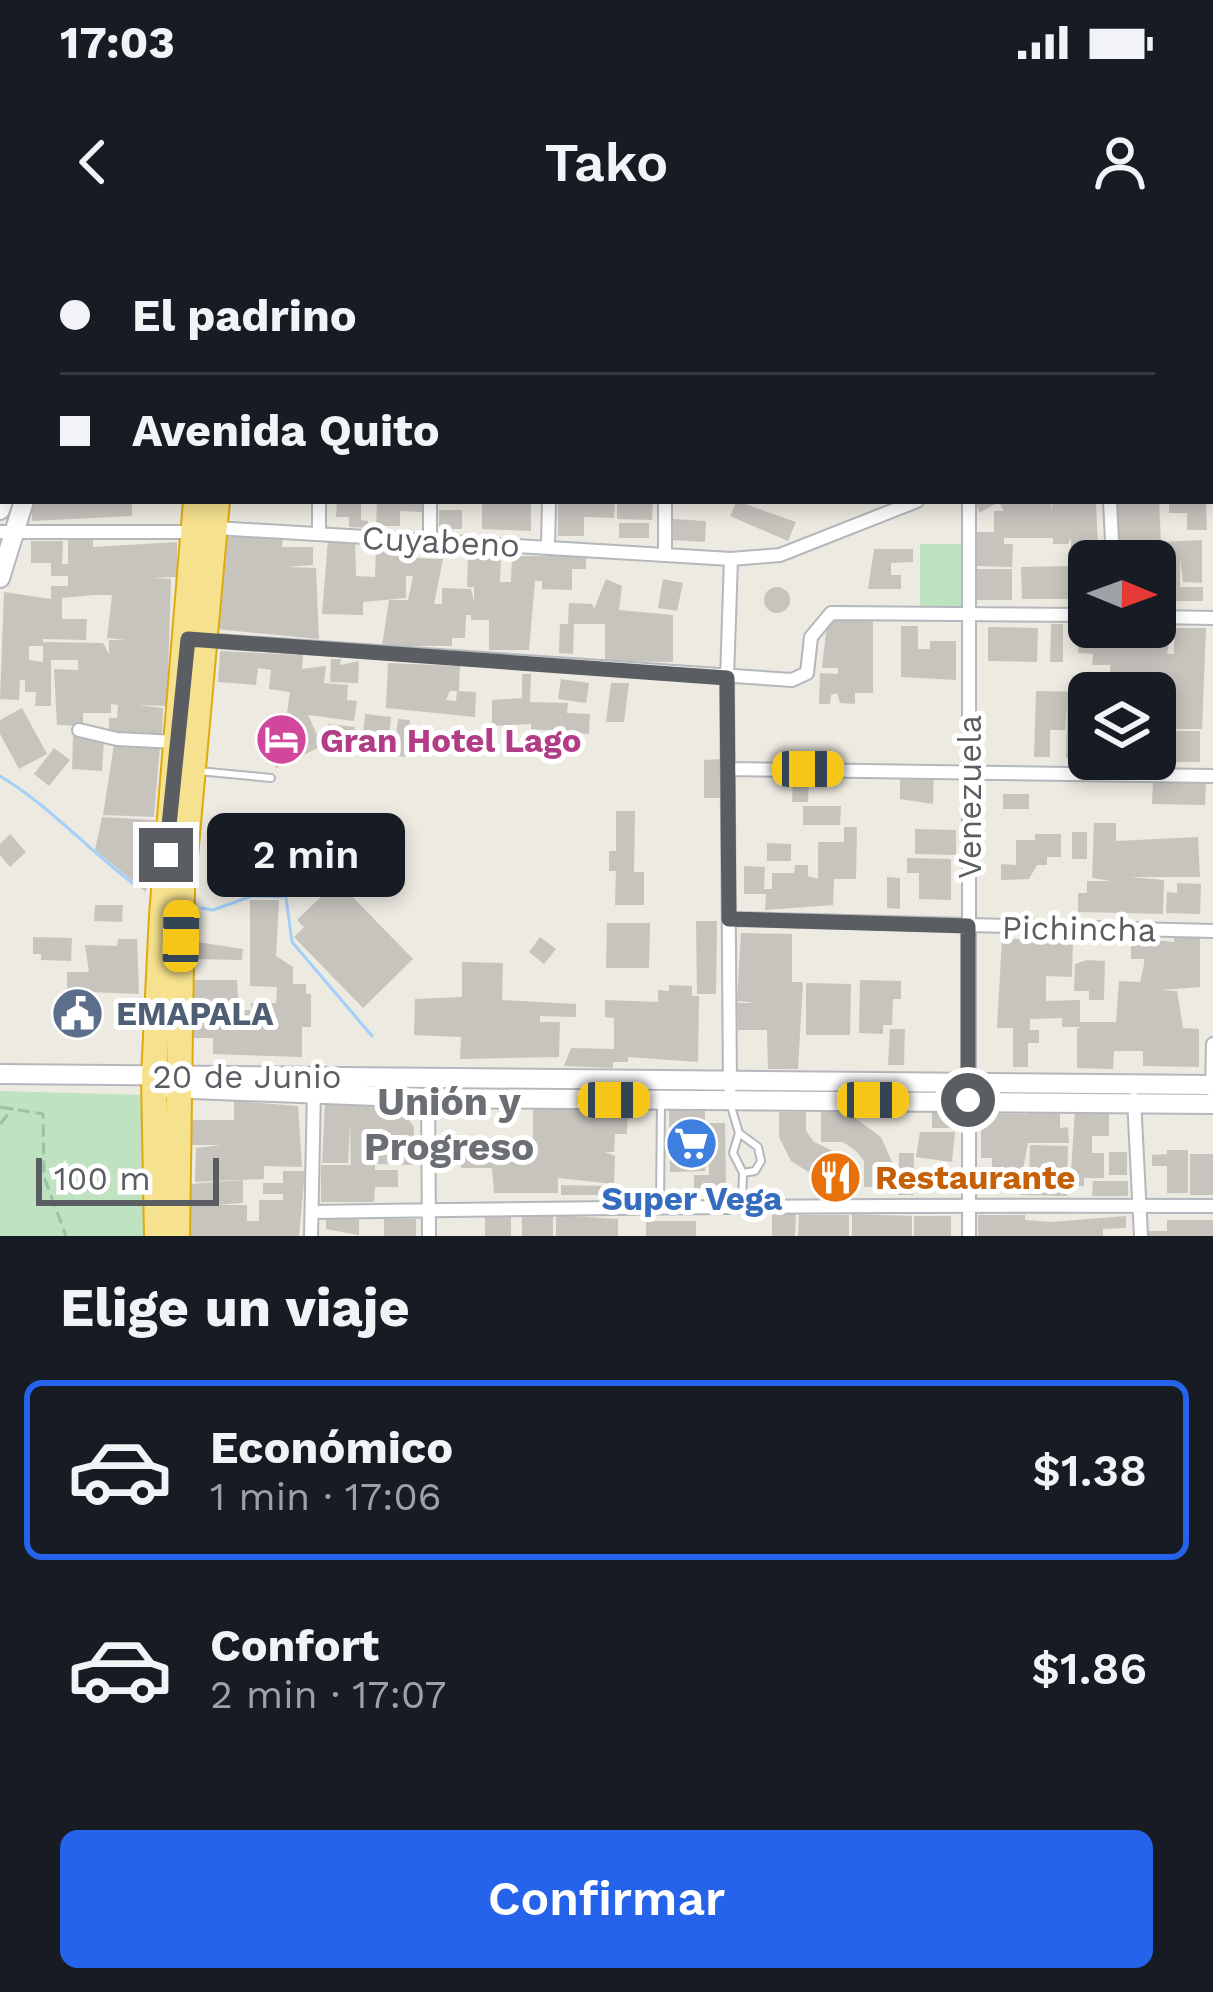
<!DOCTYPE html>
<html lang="es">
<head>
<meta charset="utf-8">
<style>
  body { margin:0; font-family:"Work Sans",sans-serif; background:#20242c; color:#f1f3f6; height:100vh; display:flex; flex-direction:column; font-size:45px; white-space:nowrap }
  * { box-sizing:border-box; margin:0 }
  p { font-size:39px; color:#9ea1a6 }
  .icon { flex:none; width:66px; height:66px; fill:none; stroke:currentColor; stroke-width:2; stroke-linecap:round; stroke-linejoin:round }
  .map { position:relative; height:996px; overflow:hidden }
  .drawer { display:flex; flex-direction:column; background:#171b24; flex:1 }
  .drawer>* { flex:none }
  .hud { position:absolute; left:0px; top:0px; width:1215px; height:264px; box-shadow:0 6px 18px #0003; display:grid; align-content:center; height:264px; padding:0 60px; background:#171b24 }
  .needle { width:78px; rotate:91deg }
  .controls { position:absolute; left:1068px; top:300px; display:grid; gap:24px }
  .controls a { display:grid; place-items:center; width:108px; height:108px; border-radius:18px; background:#171b24; box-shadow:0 6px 18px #0003; font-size:60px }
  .scale { position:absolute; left:36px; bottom:30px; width:183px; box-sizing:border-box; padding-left:12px; border:6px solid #5a5d61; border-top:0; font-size:33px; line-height:42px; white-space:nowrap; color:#5a5d61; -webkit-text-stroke:9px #fff; paint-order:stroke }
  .end { position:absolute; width:54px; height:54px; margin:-27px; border:15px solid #5a5d61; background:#fff; box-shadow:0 0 0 6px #fff }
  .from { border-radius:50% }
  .bubble { position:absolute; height:84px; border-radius:18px; background:#171b24; box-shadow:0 6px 18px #0003; font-size:39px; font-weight:600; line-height:84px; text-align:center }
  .car { position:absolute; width:36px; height:72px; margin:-36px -18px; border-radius:15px; box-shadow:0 0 9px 3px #0007; background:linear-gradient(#f5c518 24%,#345 0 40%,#f5c518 0 76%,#345 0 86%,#f5c518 0) }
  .hud b { display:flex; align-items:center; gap:42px; height:114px; font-size:45px }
  .hud b+b { border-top:3px solid #363941 }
  .hud i { width:30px; height:30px; background:#f1f3f6 }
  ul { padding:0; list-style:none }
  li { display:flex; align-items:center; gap:36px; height:180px; margin:0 24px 18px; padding:0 36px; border:6px solid transparent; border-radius:18px }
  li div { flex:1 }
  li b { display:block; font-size:45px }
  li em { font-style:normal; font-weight:600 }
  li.selected { border-color:#2563eb }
  li>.icon { width:108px; height:108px; stroke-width:1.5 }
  h2 { padding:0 60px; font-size:54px; line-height:144px }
  .primary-button { display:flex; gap:24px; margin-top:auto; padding:24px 60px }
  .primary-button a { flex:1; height:138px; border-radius:18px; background:#2563eb; color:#fff; font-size:48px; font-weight:600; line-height:138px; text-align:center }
  .status { display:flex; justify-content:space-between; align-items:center; height:84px; padding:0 60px; background:#171b24; direction:ltr }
  .status svg { height:33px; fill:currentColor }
  header { display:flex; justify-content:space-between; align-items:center; height:156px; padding:0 60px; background:#171b24; font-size:54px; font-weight:600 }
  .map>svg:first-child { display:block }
</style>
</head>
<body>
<div class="status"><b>17:03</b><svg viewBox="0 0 49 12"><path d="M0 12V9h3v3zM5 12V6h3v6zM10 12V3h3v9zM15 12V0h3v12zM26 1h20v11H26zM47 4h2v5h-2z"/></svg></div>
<header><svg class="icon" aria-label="back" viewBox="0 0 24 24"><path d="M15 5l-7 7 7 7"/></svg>Tako<svg class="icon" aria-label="person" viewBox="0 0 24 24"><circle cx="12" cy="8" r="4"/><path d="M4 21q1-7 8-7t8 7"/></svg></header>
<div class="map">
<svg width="1213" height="996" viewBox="0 0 1213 996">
  <rect width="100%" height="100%" fill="#eceae1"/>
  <path fill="#bfe2c1" d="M920,304H965V369L920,370Z
    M0,851L147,855V996H0Z"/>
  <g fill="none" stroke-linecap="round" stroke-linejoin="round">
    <path stroke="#a3cff9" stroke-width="3" d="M21,3L22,0
      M0,55L3,48
      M0,536C50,566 88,610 135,645
      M202,668L213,670L252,656L286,657L292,702L372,796"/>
  </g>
  <path fill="#c7c4be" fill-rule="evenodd" d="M32,261H132V276L32,281Z
    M337,261H361V280L368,281V288L349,287V277H336Z
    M377,261H422V272L400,271V286H376Z
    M531,261V291L482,289V263Z
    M615,261L614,278L584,277V296H558V262Z
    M617,261H653L652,280L617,279Z
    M737,261L796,282L788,301L730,276Z
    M976,261H1051V271L1053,261H1096L1098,308H1071V298L1068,304H1053V298H1004V304H1013L1012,327L977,326V292H994V271H1004L999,262L979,273Z
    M1116,261H1159L1161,302L1202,300V343L1183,342L1180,318V347H1203V361H1173V346H1165V362H1155V321H1124V301H1116Z
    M1169,261H1206L1207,290H1187V273H1169Z
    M439,270H462V289H439Z
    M673,279L706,281L705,302L671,300Z
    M619,283H649V298H619Z
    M225,296L283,297L282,307H313V325L287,327L316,328L319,399L216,389Z
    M68,299H93V307L177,302V337L153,338L171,339L167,466L137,465L163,468L162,496L109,494V478H117L118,465L111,464V473H83V486L57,485L54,429L78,430V420H51V466H35L36,452H25V440H20L19,460L0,459L4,352L51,359V346H68V336H51V323H31V301H63L62,324H68ZM93,355H112L107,398L126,400H109V414L103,403L43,402V422L29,420V406H43V399L86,400L87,379H62V358Z
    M328,300H355L356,336L375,337L376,304L413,308V318L443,319L434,364H442V348L471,349L474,361V347H467L468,314L501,315L500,342H511L512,316H586V329H572V350L542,349V341H535L529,410H489V380H471V375H466L465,398H452V406H382L389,360H408L413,336H406V358L363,362V375L322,374Z
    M874,309H913V322L891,323V335H901V349H868Z
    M1068,312H1083L1082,347H1088V359H1022L1021,327L1068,326Z
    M977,329H1012V360H976Z
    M606,339L622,346L619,370L673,375V422L605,421V384H574L573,414L559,413L560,384H568L569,363L592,364L594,369Z
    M663,339L683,343L677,371L658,368Z
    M764 360a13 13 0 1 1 26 0a13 13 0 1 1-26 0Z
    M844,379H873V453H855V464L840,463L837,453L831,455L830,464H819L820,433L838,434V428H822L827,383Z
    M1155,382H1173L1167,414H1174V388H1206L1202,489H1169V464H1155V453L1138,452V441L1110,435V425H1092L1093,414L1078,413L1079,396H1092V387H1124V400H1144V387H1155Z
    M1051,384H1063V422H1050Z
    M901,386H918V409H930V401H956V440L901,437Z
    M988,387L1038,388L1037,422L988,421Z
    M220,411L303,415L302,429L326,426L324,443L348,445L347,460L357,461L354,481L308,475L322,506L276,528L262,497L269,493L265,486L292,473H287L290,452L269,449L271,430L258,428L256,445L218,442Z
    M331,419H341L340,425L359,421L358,443L330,442Z
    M388,423L460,426L459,451H450L446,460L456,461L457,451L476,452L475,477L386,468Z
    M522,434H531L530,462L568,463L567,473L590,474L589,494L531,489V484L492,486V460L522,458Z
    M561,439L589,443L586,463L558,459Z
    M611,443H629L624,482H606Z
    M1036,451L1089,452V518H1066L1067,465L1065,490H1050V517H1034Z
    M22,468L47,514L19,529L0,494V480Z
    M365,474L391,477L389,498L363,495Z
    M398,479L410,480L405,517L394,515Z
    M328,484L355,487L353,509L326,506Z
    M1155,491H1200V522H1155Z
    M73,496L104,498L102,531L72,529Z
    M114,504L160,506L154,577L103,575Z
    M54,508L70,520L49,546L34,534Z
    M721,519V558H704V520Z
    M912,533H934L933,564L900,559V539L911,540Z
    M793,539H809L808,562H792Z
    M1153,542L1206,543L1205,565L1152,564Z
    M1003,554H1029V569H1003Z
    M803,566H841L840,585H803Z
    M616,571H635L634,632H644V665H615L616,631H609V611H616Z
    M102,577L155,580L146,652L95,610Z
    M1094,583H1116V601L1198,597L1200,637H1130L1164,640L1163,674L1078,672V653H1087V641H1111L1092,638Z
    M844,587H857L856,639H834L833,665L765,670L766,654H744V626L765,627L764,649H772V633H794L795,625H808V636L818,639V602H844Z
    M915,589L956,590V615L915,614Z
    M1072,592H1087V619H1072Z
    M10,594L26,612L10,627L0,615V604Z
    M1035,594H1061V617H1047V625H1037L1029,639L1001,640V624L1016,625V600H1035Z
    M767,603L791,604V621H767Z
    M907,618L951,619V660L919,659V633H907Z
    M887,637L900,638V669L887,668Z
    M337,641L413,719L363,768L294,697L304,687L297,680Z
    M1177,643L1201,644L1200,674L1166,673L1167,652L1177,653Z
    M250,660H279L276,716L293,727V744H306V754H311V787H302V817L213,814V798H192L189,740H237L239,770H251V763H276L277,747L250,746Z
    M95,665H123L122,682L94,681Z
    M696,681H717L716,754H697Z
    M607,683H650L649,728H606Z
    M741,693L792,694V742H803L798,829H768L767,790H738L737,763H756L737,761Z
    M1174,696H1200V747L1160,750L1177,751L1183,788L1199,789V827L1143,826V811H1114L1113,829L1077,828V789L1082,787H1062V778L1030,779V790H1039V803H1028V827H1013V788H997L1002,699H1073L1072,737L1046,736V761L1080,760V782H1116L1119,741L1140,742L1144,725V719H1131V698L1174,702Z
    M33,697L72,698L71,721L41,720V714H33Z
    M540,697L556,709L544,724L529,712Z
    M118,699H137L139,754L67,751V732H89L85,705L117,706Z
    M197,702L243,709L242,720L193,719Z
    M1087,720L1105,721L1104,760H1089V751H1074L1075,724Z
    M462,722L503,723L502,760L576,764V777L540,776V782H560L559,817L460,819L461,797L414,795L415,759L462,757Z
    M860,740L901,741V759H893L892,785H883V794L859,793Z
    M806,743L851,744L850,795H806Z
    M669,745L692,746V756H699L698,822L628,817V822H613V828L564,826L571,808L614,809V778L605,777V760L658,762V750L669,751Z
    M890,789H905L904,825H888Z
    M234,861L298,866L302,927L264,926V939L195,942L196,908L222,905H186V880H234Z
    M325,862L398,865L414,887V925L375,924V930H398V947H375L374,962H321V925H351L350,884L348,923H322Z
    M705,864V931L670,932L669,865Z
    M533,866L628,868L627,894H615L614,912H605L615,916L614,944L558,938V953H494L492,928H461V917H451V906H464V901H482V905L533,902Z
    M932,868H955V888H932Z
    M1028,868H1060V888L1068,887L1069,903H1028L1021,940L992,939V918H981V873L1028,874Z
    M1075,869H1109V896H1092V913H1104V938H1084V946L1070,947Z
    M779,872H806V891L814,902L853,920V948L832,947L791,921L779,897Z
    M821,872H847L881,897L893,924V947H864V921L856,911L843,902H821Z
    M708,883H725L726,945H707V954H694V935H709Z
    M920,892H955L952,922L916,917Z
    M1030,905L1068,906L1067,956L1020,955V942H1029Z
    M1167,910H1188V953H1167V926H1152V915L1167,914Z
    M1109,912H1127V935H1109Z
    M899,913H914L913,955H898Z
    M1190,914H1213V955H1190Z
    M283,931H305L299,996H186L190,944L243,940V963L216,965H247V981H259V960H283V954H263V943H283Z
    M1093,941H1128V956H1092Z
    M561,945L603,946L602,955H561Z
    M772,971H796L795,996H772Z
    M511,972V996H485V973Z
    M522,974H553V996H522Z
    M852,974L912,976V996H852Z
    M556,975L618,979V996H556Z
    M799,975H849V996H798Z
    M978,975H1025V980L1051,982L1126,976V988L1103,989V996H978Z
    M914,976H951V996H914Z
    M326,978H359V995L326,989Z
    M384,979H416V996H384Z
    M1167,980H1213V996H1148V991H1167Z
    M646,981H696V996H646Z"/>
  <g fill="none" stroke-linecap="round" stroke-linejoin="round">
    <defs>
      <path id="lane" d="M198,531L271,538
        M730,863L739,893L733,913L743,933L742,964
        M739,893L758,907L761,921L755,931L743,933
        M660,964L661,863"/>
      <path id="street" d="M321,0V3
        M438,0V3
        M1101,0V3
        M548,3V0
        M972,3V0
        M1212,36H1213
        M1212,98H1213
        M1110,261L1113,321
        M216,288L731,319L780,315L917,261
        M0,292H195
        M319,293V261
        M430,299V261
        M548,307L549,261
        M665,315V261
        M1155,377L1213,378
        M202,400L792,440L807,433L811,397L831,373L1089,375
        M79,490L117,499L176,502
        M727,529L1213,536
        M729,679L1213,691
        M730,848L727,438L731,319
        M1212,850L1213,804
        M428,853L429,996
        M1134,859L1141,996
        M312,972C612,967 912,965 1213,966
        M311,996L314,848
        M969,996V261"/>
      <path id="secondary" d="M92,3L93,0
        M106,3L107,0
        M0,270L3,261
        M0,338L24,261
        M0,834L1213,845
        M167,848L428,858L1213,864"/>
      <path id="highway" d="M181,0V3
        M203,0V3
        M157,996L154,837L162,675L196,261
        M177,996L182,650L217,261"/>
    </defs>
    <use href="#lane" stroke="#b4b7bb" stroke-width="10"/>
    <use href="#street" stroke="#b4b7bb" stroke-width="16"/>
    <use href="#secondary" stroke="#b5b7bd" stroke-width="22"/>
    <use href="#highway" stroke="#dfaa0e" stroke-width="28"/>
    <path stroke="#99c2a7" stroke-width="3" stroke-dasharray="12 6" stroke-linecap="butt" d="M0,867L43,874L44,937L66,996
      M0,884L13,868"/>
    <use href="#lane" stroke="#fff" stroke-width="6"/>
    <use href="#street" stroke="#fff" stroke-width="12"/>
    <use href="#secondary" stroke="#fff" stroke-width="18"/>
    <use href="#highway" stroke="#f6e28e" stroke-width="24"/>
  </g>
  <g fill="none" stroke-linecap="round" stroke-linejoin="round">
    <path stroke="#5a5d61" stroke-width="15" d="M166,615L188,399L727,438L729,679L968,686V860"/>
  </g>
  <defs>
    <symbol id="hotel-disc" viewBox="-11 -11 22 22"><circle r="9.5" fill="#d1479c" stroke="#fff"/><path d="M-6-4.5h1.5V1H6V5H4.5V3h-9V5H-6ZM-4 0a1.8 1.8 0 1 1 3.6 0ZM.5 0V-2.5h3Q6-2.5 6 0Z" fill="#fff"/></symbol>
    <symbol id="civic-disc" viewBox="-11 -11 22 22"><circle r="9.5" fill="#5c6f8a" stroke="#fff"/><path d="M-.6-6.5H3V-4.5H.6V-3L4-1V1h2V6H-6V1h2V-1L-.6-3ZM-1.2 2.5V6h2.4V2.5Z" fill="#fff"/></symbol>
    <symbol id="supermarket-disc" viewBox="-11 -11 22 22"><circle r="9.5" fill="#3f7fe0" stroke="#fff"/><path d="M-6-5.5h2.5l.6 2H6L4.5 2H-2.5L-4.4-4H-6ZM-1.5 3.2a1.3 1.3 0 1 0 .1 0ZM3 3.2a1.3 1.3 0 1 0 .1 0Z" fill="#fff"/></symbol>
    <symbol id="restaurant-disc" viewBox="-11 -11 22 22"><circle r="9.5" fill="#e8710a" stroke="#fff"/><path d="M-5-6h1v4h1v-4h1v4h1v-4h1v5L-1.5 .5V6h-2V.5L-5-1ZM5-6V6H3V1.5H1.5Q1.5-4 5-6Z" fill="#fff"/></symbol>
  </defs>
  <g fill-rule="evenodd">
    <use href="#hotel-disc" x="252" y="470" width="59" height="59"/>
    <use href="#civic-disc" x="48" y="744" width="59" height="59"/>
    <use href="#supermarket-disc" x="662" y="874" width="59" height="59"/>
    <use href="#restaurant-disc" x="806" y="908" width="59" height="59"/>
  </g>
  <g text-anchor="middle" stroke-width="10" stroke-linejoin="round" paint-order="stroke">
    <g font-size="33" fill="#5a5d61" stroke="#fff">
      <text transform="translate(441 301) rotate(3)" y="12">Cuyabeno</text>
      <text transform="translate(969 557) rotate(-90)" y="12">Venezuela</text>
      <text transform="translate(1079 688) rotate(1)" y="12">Pichincha</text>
      <text x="247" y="848">20 de Junio</text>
    </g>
    <g font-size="33" font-weight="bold" fill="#b23c85" stroke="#fff" text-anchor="start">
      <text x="320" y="512">Gran Hotel Lago</text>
    </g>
    <g font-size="33" font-weight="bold" fill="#4e5e75" stroke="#fff" text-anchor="start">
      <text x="116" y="785">EMAPALA</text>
    </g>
    <g font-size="33" font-weight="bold" fill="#c56008" stroke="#fff" text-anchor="start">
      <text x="875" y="949">Restaurante</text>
    </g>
    <g font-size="33" font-weight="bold" fill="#366cbe" stroke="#fff">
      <text x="692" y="970">Super Vega</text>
    </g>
    <g font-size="39" font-weight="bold" fill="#6b6e73" stroke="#fff">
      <text x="449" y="875">Unión y<tspan x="449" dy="45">Progreso</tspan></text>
    </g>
  </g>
</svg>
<div class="controls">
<a><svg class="needle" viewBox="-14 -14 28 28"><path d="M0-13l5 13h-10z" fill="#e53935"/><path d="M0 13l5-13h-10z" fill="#9ea1a6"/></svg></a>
<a><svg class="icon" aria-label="layers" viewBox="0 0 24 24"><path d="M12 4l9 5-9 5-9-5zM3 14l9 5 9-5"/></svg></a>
</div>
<div class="scale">100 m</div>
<i class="end from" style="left:968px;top:860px"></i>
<i class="end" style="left:166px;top:615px"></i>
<div class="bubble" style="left:207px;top:573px;width:198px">2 min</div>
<i class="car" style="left:808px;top:529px;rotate:90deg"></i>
<i class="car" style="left:181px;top:696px;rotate:1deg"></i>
<i class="car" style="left:614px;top:860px;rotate:90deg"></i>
<i class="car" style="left:873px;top:860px;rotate:90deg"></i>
<div class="hud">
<b><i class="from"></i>El padrino</b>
<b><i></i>Avenida Quito</b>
</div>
</div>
<section class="drawer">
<h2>Elige un viaje</h2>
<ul>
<li class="selected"><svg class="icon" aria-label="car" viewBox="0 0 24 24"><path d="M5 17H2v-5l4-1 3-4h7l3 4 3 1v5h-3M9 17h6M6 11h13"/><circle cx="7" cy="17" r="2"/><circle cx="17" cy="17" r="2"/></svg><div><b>Económico</b><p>1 min · 17:06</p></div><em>$1.38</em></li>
<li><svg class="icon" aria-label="car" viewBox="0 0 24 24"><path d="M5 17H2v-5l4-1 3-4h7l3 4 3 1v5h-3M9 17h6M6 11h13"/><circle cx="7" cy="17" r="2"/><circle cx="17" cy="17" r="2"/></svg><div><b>Confort</b><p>2 min · 17:07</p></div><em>$1.86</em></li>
</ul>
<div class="primary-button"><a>Confirmar</a></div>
</section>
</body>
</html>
